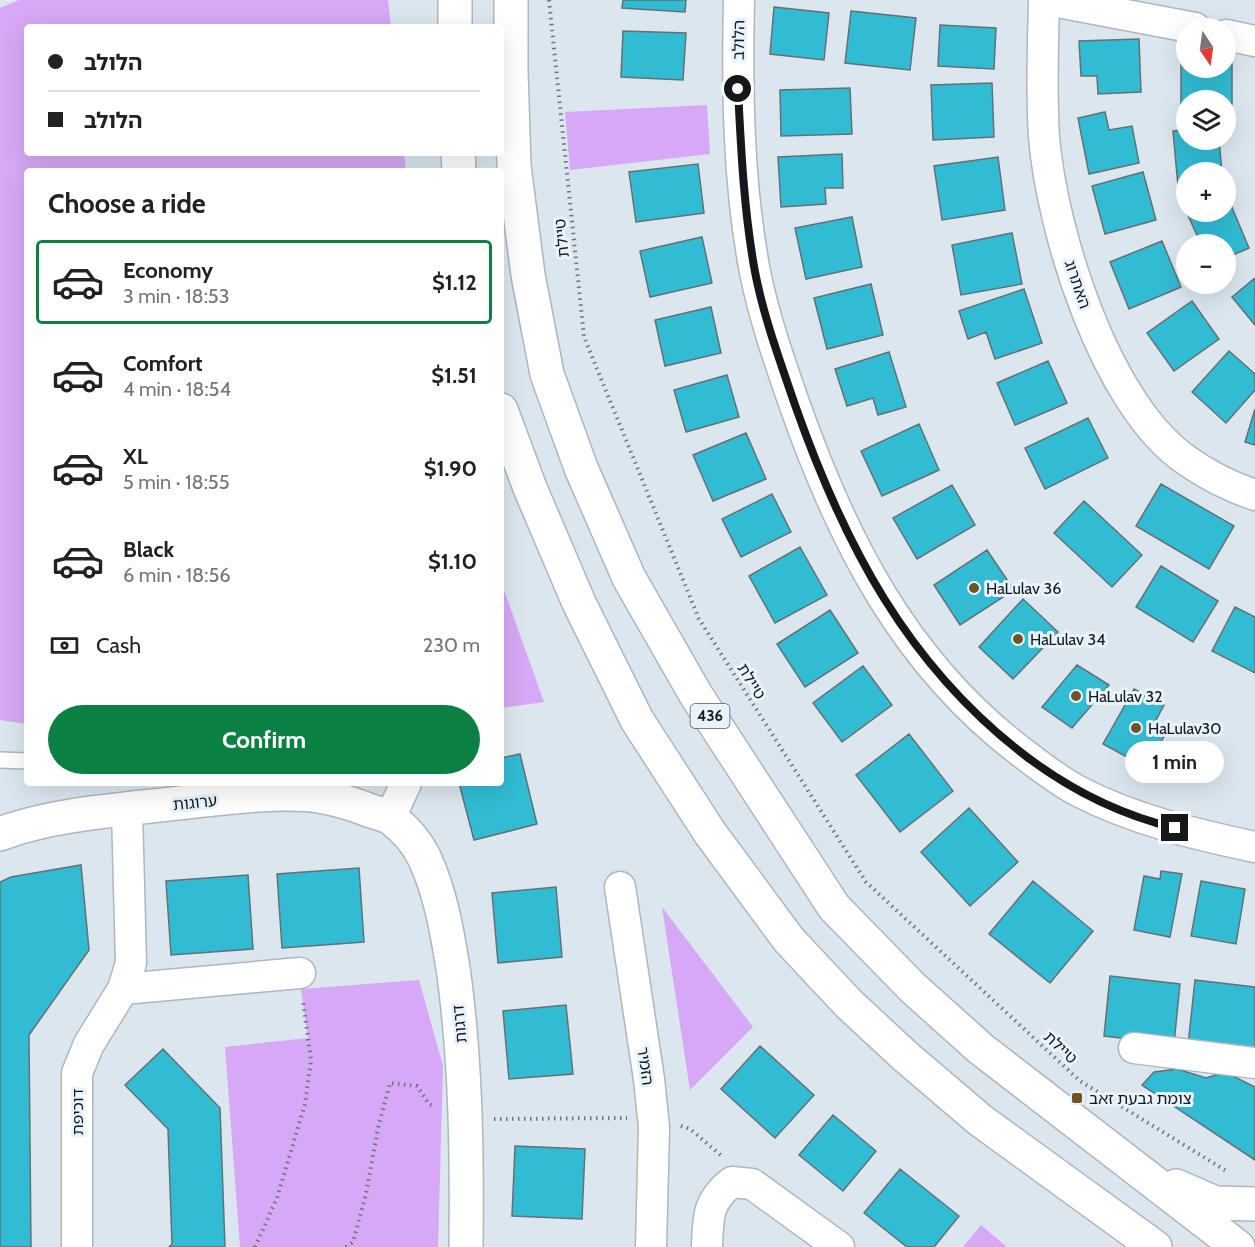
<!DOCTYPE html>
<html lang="en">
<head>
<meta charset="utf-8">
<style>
  body { margin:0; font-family:Cabin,"Noto Sans Hebrew",sans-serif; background:#f6f6f6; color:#222; height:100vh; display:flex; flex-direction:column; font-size:22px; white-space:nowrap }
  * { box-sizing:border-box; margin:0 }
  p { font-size:20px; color:#767676 }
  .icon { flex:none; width:33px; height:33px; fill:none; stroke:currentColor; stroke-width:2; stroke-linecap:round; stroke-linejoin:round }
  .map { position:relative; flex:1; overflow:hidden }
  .panel { position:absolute; left:24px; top:168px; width:480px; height:618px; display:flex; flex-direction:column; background:#fff; border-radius:6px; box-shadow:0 6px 24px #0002 }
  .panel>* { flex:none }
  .banner { position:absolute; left:24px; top:24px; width:480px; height:132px; border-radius:6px; box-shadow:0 6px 24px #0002; display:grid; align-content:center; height:132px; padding:0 24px; background:#fff }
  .needle { width:39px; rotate:167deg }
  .buttons { position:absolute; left:1176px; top:18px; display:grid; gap:12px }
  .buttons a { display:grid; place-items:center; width:60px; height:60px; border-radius:50%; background:#fff; box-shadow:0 6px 24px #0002; font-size:30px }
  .end { position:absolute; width:27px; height:27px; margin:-14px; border:8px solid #14181b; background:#fff; box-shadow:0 0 0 3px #fff }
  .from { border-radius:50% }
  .bubble { position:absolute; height:42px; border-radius:21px; background:#fff; box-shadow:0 6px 24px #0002; font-size:20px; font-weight:800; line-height:42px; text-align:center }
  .banner b { display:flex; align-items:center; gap:21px; height:57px; font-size:22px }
  .banner b+b { border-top:2px solid #e0e0e0 }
  .banner i { width:15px; height:15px; background:#222 }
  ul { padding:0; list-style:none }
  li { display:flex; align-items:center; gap:18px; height:84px; margin:0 12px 9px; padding:0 12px; border:3px solid transparent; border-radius:6px }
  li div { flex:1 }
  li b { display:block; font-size:22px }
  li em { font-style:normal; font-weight:800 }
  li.current { border-color:#0b8043 }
  li>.icon { width:54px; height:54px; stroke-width:1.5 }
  h2 { padding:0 24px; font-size:27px; line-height:72px }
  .pay { display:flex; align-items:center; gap:15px; height:66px; padding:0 24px; font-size:22px }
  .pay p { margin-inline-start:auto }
  .cta { display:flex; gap:12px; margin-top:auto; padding:12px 24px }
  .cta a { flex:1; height:69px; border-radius:36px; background:#0b8043; color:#fff; font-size:24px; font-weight:800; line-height:69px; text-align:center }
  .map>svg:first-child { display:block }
</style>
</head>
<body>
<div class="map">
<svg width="1255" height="1247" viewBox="0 0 1255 1247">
  <rect width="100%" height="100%" fill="#dbe6ef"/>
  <path fill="#d6a8f5" d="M19,0H388L391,27H27V153H404L406,171H27V724L0,720V8Z
    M707,105L710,154L570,170L565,112Z
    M501,582L544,702L501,708Z
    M662,907L753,1027L690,1090Z
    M419,980L443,1066L438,1247H240L225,1047L308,1038L301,989Z
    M981,1225L1007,1247H963Z"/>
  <path fill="#31bcd4" stroke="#647174" stroke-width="1.5" d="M623,0H686L685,12L622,8Z
    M774,7L829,13L824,60L770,54Z
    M851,11L916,18L910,70L845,63Z
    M940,25L996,28L994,69L938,66Z
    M623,31L686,33L683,80L621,77Z
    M1139,39L1141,92L1098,94L1097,76H1081L1079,41Z
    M1181,64H1186V68H1226V64H1232V104H1226V100H1186V105H1181Z
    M992,83L994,137L933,140L931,85Z
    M850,88L852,134L781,136L780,90Z
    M1105,112L1109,130L1132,126L1139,163L1089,174L1078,118Z
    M1186,130V140H1219L1222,172H1186V186H1178L1173,131Z
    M842,154L843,188H825L826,204L781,207L778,157Z
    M998,157L1005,210L942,220L934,166Z
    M698,164L704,213L636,222L629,172Z
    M1143,172L1156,220L1105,234L1092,186Z
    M1226,193L1249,248L1226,258V244H1201L1186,211L1226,212Z
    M852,217L862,267L806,279L795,228Z
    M1012,233L1022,284L961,295L952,245Z
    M702,237L712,283L650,297L640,251Z
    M1162,241L1181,287L1129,309L1110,262Z
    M1255,278V325L1232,297Z
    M871,284L883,335L827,349L814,298Z
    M1024,289L1042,343L995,359L986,332L968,339L959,311Z
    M1192,301L1219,339L1174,371L1147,333Z
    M711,307L721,353L665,366L655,320Z
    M1229,351L1255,374V390L1226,423L1192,392Z
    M889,352L906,407L878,415L873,398L847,406L835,369Z
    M1048,361L1067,403L1015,425L997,383Z
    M727,375L739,417L686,432L674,390Z
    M1255,409V445L1245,442Z
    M1088,418L1108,458L1045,489L1025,448Z
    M919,424L939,470L882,496L861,451Z
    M746,433L766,479L713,501L693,455Z
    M1161,484L1234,526L1209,569L1136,526Z
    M952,485L975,525L917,559L893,518Z
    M772,494L791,532L741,557L722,519Z
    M1084,501L1142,555L1112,587L1054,533Z
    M800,547L827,595L775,623L749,576Z
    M987,550L1014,590L960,625L934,585Z
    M1161,566L1218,601L1193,642L1136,607Z
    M1023,599L1058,632L1013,679L979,647Z
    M1235,607L1255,617V673L1212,651Z
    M830,610L858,653L805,687L777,644Z
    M1077,665L1109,685L1072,728L1042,707Z
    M863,666L892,705L842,742L813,703Z
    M1134,689L1164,705L1154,724L1167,731L1147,768L1103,744Z
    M909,734L953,791L900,832L856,775Z
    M520,754L537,824L474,840L459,783H501V758Z
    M969,808L1018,862L970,906L921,852Z
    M81,865L89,950L29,1035L31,1247H0V882L11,877Z
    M359,868L364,942L282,948L277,874Z
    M1161,871L1182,874L1170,937L1134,930L1144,876L1160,879Z
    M248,875L253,949L171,955L166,881Z
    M1033,881L1093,931L1050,983L989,934Z
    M1201,881L1245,889L1236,944L1191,936Z
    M556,887L562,957L498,963L492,893Z
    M1110,976L1180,984L1174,1044L1104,1036Z
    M1195,980L1255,987V1052L1188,1045Z
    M566,1005L573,1074L509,1079L503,1011Z
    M760,1046L814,1095L775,1138L721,1089Z
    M163,1049L220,1108L225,1247H169L172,1244L168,1129L125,1085Z
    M1177,1069L1206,1078L1225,1072L1255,1087V1160L1142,1085L1154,1072Z
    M833,1115L876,1151L843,1191L799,1155Z
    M515,1146L585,1149L582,1219L512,1216Z
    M900,1169L959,1216L934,1247H907L864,1213Z"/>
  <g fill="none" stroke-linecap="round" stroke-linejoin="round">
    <defs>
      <path id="service" d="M0,760L27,761"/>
      <path id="minor" d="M739,0C737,91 738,183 755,272C764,317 779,360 794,403C842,540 905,665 1024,754C1041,767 1059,781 1078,791C1134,820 1194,834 1255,847
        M1044,0C1043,45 1041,92 1044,137C1052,232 1105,404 1186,460C1207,475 1231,487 1255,495
        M1047,0L1195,28
        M1226,35L1255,41
        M390,818L406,783
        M620,887L649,1079L654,1127L651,1247
        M123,989L300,973
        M1134,1048L1255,1063
        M77,1247V1073L89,1044L123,989L131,963L127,810
        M707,1247C708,1218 707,1201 732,1182L752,1184L839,1247"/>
      <path id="tertiary" d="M0,834C56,812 136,809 196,801C231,797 285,791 319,796C336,799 354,804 371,811C378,813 386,815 392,819C405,829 417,843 424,857C441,893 448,936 454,975C466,1065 467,1156 466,1247"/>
      <path id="primary" d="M511,0V72L514,166L528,275L547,374L581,468L629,578L696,695L834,907L913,988L981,1049L1238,1247
        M455,27V0
        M458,153L459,171
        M501,410L530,488L579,603L637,720L710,833L789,940L849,1004L905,1056L980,1120L1155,1247
        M1176,1186L1215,1203L1255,1204"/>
    </defs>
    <use href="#service" stroke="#adb7c0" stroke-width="18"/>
    <use href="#minor" stroke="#adb7c0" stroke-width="33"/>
    <use href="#tertiary" stroke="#adb7c0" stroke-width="36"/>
    <use href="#primary" stroke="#adb7c0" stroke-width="36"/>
    <path stroke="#6e757b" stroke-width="4" stroke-dasharray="1.5 4.5" stroke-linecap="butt" d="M549,0L584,337L699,619L866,882L1080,1081L1228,1172
      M494,1119L627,1118
      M681,1126L690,1129L723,1157
      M255,1247L277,1198L305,1104L311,1060L303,1001
      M346,1247L353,1242L366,1194L378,1128L390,1083L417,1086L429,1104L435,1107"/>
    <use href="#service" stroke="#fff" stroke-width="15"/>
    <use href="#minor" stroke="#fff" stroke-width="30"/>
    <use href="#tertiary" stroke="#fff" stroke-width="33"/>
    <use href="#primary" stroke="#fff" stroke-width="33"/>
  </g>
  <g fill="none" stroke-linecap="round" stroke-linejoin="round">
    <path stroke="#14181b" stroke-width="8" d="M738,89C741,150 744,212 755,272C764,318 780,361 795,405C844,544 907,666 1027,757C1071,790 1121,815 1175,828"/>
  </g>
  <g fill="#6e5426" stroke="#e8f3fc" stroke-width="2">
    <circle cx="974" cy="588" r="6"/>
    <circle cx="1018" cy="639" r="6"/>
    <circle cx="1076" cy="696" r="6"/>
    <circle cx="1136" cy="728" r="6"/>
    <rect x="1071" y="1092" width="12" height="12" rx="3"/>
  </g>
  <g text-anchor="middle" stroke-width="6" stroke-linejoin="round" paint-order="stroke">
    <rect fill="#e8f3fc" stroke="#545a5e" stroke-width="1.5" x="690.5" y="704" width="39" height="24" rx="4.5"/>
    <g font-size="15" font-weight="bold" fill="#14181b">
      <text x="710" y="721">436</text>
    </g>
    <g font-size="16" fill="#14181b" stroke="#e8f3fc">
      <text transform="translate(738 40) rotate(-89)" y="6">הלולב</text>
      <text transform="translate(561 238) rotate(-96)" y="6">טיילת</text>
      <text transform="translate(1078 284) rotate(71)" y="6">האתרוג</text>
      <text transform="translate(752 681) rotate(58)" y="6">טיילת</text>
      <text transform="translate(195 802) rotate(-6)" y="6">ערוגות</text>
      <text transform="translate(459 1024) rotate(-95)" y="6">דרגות</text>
      <text transform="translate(1061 1047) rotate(43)" y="6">טיילת</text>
      <text transform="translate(646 1066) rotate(82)" y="6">הזמיר</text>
      <text transform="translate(77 1112) rotate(-90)" y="6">דוכיפת</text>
    </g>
    <g font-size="16" fill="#14181b" stroke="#e8f3fc" text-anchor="start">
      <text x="986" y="594">HaLulav 36</text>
      <text x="1030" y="645">HaLulav 34</text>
      <text x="1088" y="702">HaLulav 32</text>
      <text x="1148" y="734">HaLulav30</text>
      <text x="1089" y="1104">צומת גבעת זאב</text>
    </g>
  </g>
</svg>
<div class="buttons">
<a><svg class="needle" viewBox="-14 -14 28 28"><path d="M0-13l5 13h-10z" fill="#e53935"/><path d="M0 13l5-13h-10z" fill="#767676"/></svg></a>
<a><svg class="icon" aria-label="layers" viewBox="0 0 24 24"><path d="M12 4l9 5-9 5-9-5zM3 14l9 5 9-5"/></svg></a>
<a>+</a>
<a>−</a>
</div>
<i class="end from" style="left:738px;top:89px"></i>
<i class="end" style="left:1175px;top:828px"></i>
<div class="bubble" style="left:1125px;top:741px;width:99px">1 min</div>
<div class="banner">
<b><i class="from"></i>הלולב</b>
<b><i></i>הלולב</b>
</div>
<section class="panel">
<h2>Choose a ride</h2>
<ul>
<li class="current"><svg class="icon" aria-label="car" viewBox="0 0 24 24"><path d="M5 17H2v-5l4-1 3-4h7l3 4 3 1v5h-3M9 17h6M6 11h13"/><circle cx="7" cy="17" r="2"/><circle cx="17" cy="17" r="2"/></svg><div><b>Economy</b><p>3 min · 18:53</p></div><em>$1.12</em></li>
<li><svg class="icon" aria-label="car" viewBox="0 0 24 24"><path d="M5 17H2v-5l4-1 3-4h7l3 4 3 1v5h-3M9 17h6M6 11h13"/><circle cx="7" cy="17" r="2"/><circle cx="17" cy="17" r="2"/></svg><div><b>Comfort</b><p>4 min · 18:54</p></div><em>$1.51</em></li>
<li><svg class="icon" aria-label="car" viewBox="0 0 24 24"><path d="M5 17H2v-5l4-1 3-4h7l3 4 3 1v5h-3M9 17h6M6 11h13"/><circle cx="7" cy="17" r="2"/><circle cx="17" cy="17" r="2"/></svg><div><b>XL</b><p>5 min · 18:55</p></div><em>$1.90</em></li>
<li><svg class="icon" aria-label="car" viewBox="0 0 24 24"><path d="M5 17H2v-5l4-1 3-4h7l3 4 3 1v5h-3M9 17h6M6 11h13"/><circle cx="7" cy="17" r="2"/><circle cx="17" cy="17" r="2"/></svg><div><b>Black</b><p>6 min · 18:56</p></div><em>$1.10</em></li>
</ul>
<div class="pay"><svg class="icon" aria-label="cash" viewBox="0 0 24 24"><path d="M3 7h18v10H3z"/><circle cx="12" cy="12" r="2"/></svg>Cash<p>230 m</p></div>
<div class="cta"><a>Confirm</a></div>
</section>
</div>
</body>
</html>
